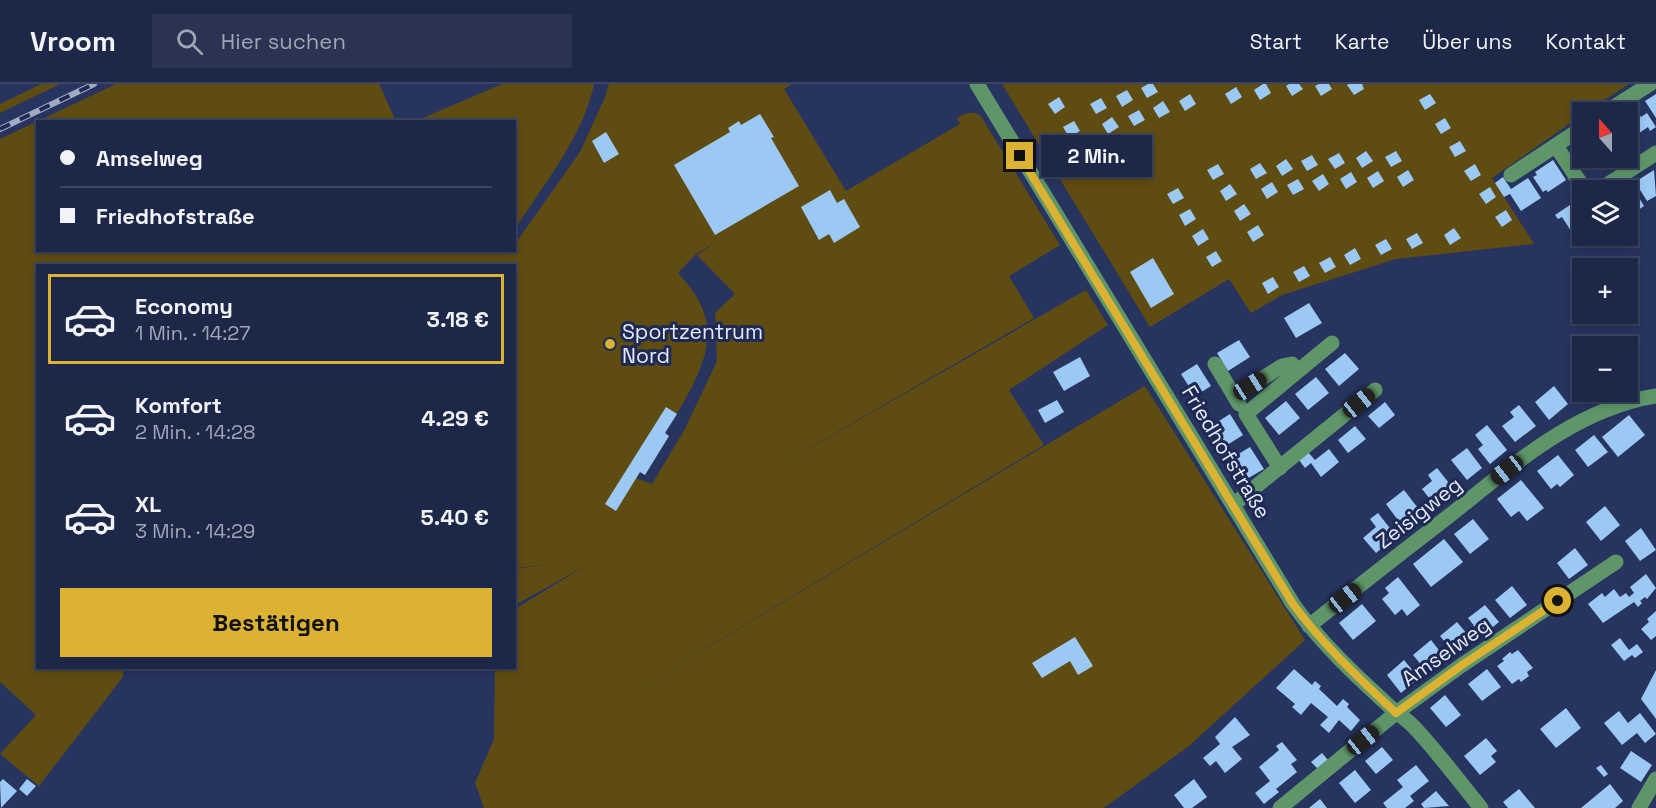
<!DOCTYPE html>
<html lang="de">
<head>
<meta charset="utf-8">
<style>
  body { margin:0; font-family:"Space Grotesk",sans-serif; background:#2a3352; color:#f1f3f6; height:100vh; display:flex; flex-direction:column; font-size:22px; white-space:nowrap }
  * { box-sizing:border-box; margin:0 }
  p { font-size:20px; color:#a0a5b4 }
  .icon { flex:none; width:33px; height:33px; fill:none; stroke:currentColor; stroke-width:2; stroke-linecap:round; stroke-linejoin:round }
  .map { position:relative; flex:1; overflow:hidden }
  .side { position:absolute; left:36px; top:180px; width:480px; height:405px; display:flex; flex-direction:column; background:#1d2748; border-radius:0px; box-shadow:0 3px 9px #0003,0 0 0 2px #3b4460 }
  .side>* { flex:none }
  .top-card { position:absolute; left:36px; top:36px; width:480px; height:132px; border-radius:0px; box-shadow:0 3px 9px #0003,0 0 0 2px #3b4460; display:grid; align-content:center; height:132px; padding:0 24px; background:#1d2748 }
  .needle { width:39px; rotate:339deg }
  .controls { position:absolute; left:1572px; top:18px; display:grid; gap:12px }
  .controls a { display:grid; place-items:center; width:66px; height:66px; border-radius:0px; background:#1d2748; box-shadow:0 3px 9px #0003,0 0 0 2px #3b4460; font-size:30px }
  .end { position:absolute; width:27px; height:27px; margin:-14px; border:8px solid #dcb233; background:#111; box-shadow:0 0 0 3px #111 }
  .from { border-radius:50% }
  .bubble { position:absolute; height:42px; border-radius:0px; background:#1d2748; box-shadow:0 3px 9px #0003,0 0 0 2px #3b4460; font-size:20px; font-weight:700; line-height:42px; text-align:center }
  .car { position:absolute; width:18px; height:36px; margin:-18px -9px; border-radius:8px; box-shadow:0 0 4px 2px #0007; background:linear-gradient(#222 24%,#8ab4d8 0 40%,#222 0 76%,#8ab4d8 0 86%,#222 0) }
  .top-card b { display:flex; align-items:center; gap:21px; height:57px; font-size:22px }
  .top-card b+b { border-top:2px solid #3b4460 }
  .top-card i { width:15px; height:15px; background:#f1f3f6 }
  ul { padding:10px 0 0; list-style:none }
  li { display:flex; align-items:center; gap:18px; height:90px; margin:0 12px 9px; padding:0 12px; border:3px solid transparent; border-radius:0px }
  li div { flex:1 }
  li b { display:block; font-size:22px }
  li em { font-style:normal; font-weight:700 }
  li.selected { border-color:#dcb233 }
  li>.icon { width:54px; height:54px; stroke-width:1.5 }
  .cta { display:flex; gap:12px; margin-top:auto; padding:12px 24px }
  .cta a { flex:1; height:69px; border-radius:0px; background:#dcb233; color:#111; font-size:24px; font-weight:700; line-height:69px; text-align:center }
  header { display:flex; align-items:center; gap:36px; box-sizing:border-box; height:84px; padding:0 30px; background:#1d2748; border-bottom:2px solid #3b4460 }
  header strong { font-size:28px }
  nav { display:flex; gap:33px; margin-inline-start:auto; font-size:21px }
  .search { width:420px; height:54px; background:#2a3352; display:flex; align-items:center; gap:15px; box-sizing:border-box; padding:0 21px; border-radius:0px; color:#a0a5b4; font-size:22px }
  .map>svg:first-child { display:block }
</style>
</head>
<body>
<header>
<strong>Vroom</strong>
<div class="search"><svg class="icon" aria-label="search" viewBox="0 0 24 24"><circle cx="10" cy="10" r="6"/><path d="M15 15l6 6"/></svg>Hier suchen</div>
<nav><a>Start</a><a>Karte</a><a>Über uns</a><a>Kontakt</a></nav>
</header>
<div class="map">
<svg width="1656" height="724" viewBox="0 0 1656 724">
  <rect width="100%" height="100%" fill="#273460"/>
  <path fill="#5f4c12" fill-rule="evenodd" d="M41,0H60L0,29V20Z
    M116,0H379L396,37L38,38V166H514L515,160L580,68L605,13L609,0H792L784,5L846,107L960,40L957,34C966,29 971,27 980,31L1060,161L1009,192L1034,234L766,389L1086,206L1108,241L1009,306L1044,361L599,628L1145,302L1305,556L1189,662L1104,724H484L475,699L494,655L495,584H514L515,525L585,482L515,521V485L545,481L515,484L514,182H38V584H123V593L39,702L0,670L36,631L0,598V55ZM716,158L697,171L735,210L715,229L717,277L685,345L652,400L636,394L640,388L645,391L669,352L665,349C683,319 712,277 707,241C704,220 691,203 678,189L696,170Z
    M502,0H594C583,53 544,100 515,145L514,38L416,37Z
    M1002,0H1629L1586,28H1582V31L1492,94L1534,160L1396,175L1282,211L1251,229L1229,195L1150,243Z"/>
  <path fill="#9cc8f4" d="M1148,0H1153L1158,8L1147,14L1141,4Z
    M1263,0H1266L1271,9L1260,16L1254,6Z
    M1289,0H1299L1303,5L1292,12L1286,2Z
    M1319,0H1329L1332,5L1321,12L1315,2Z
    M1349,0H1362L1364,5L1354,11L1347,1Z
    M1236,3L1242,13L1231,20L1225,10Z
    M1127,6L1133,16L1122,23L1116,12Z
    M1190,10L1196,20L1185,27L1179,17Z
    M1430,10L1436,19L1425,26L1419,16Z
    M1656,10V34L1645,17Z
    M1059,13L1065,23L1055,30L1048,20Z
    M1101,14L1107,24L1096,30L1090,20Z
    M1163,17L1170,28L1159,34L1153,24Z
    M1636,25L1641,33L1647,29L1656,43L1650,47L1648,43L1629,56L1628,30Z
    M1139,26L1145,36L1134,42L1128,32Z
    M760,30L774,53L771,54L799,102L715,151L674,81L730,48L728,44L739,37L741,41Z
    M1112,33L1119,43L1108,50L1102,40Z
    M1445,34L1451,44L1441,50L1435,40Z
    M1074,37L1080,47L1069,53L1063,43Z
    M606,48L619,70L604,79L592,57Z
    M1582,55V74H1593L1582,81L1570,63Z
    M1460,57L1466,67L1455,73L1449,63Z
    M1088,60L1094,70L1083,76L1077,67Z
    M1366,67L1373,77L1362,84L1356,74Z
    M1396,67L1402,77L1391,83L1385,73Z
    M1339,69L1345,79L1335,85L1328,75Z
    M1312,71L1318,81L1307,87L1301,77Z
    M1286,75L1293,85L1282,92L1276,82Z
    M1553,76L1566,96L1548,108L1546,106L1543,108L1533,93L1537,91L1535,88Z
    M1260,79L1267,89L1256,95L1250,85Z
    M1218,80L1224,90L1213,96L1207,86Z
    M1475,80L1481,91L1471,97L1464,87Z
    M1408,86L1414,96L1403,103L1397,93Z
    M1654,86L1656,112L1647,117L1635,98Z
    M1378,87L1384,97L1373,104L1367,94Z
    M1351,88L1357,98L1346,105L1340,95Z
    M1323,90L1329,100L1319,107L1312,97Z
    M1503,93L1511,105L1528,94L1541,114L1521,127L1510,110L1504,113L1495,99Z
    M1298,95L1304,105L1293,111L1287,101Z
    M1272,98L1278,108L1267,115L1261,105Z
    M1230,100L1237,110L1226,117L1220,107Z
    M1490,103L1496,113L1486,120L1479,110Z
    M1178,104L1184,114L1173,120L1167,110Z
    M830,106L837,119L844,115L860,143L834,159L829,150L819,156L801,123Z
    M1635,107L1644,122L1634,129L1632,126L1628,129V112Z
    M1244,120L1251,130L1240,137L1234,127Z
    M1570,121L1573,126L1580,122L1582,125V143L1580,144L1579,142L1571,147L1562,133L1558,135L1555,131Z
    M1190,125L1196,135L1185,142L1179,131Z
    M1506,126L1512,136L1502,143L1495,133Z
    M1258,141L1264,151L1253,158L1247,148Z
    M1454,144L1461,154L1450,161L1444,151Z
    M1203,145L1209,155L1198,162L1192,152Z
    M1417,149L1423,159L1412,165L1406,155Z
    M1386,155L1392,165L1381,171L1375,161Z
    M1355,164L1361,175L1350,181L1344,171Z
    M1216,167L1222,177L1212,183L1206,173Z
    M1330,173L1336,183L1325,189L1319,179Z
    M1153,174L1174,210L1151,224L1130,188Z
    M1304,182L1310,192L1299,198L1293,188Z
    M1273,193L1279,203L1268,210L1262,199Z
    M1309,219L1322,239L1296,254L1284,234Z
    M1239,256L1250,273L1228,287L1217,269Z
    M1345,269L1359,285L1339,302L1325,285Z
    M1080,273L1090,292L1064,307L1053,288Z
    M1197,280L1211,302L1195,312L1181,290Z
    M1316,293L1329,309L1308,326L1295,310Z
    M1554,302L1568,320L1549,336L1535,318Z
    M1057,316L1064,328L1045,339L1038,326Z
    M1286,317L1300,334L1279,351L1265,334Z
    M1385,318L1395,331L1379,344L1368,332Z
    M1519,321L1536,342L1515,358L1502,342L1514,333L1510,328Z
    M666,323L677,330L665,349L669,352L645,391L640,388L616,427L605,420Z
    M1230,330L1243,351L1224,363L1211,342Z
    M1629,331L1645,351L1618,373L1602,353Z
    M1487,341L1507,366L1490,380L1478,365L1483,361L1475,351Z
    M1355,342L1366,355L1348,369L1338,356Z
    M1594,351L1608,368L1588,383L1575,366Z
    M1250,363L1264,385L1245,396L1232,374Z
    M1467,364L1482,384L1467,396L1451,376Z
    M1329,365L1339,378L1321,393L1311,379L1305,384L1299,376L1308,368L1315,376Z
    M1558,371L1574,391L1560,403L1557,400L1551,405L1537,387Z
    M1437,384L1453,404L1433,419L1422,405L1432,397L1428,391Z
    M1521,396L1544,424L1527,437L1519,427L1511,433L1497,415Z
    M1404,406L1421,428L1403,443L1386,420Z
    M1605,422L1620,441L1601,457L1586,438Z
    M1378,429L1396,452L1376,469L1363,454L1376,443L1370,435Z
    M1473,435L1489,455L1470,470L1454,450Z
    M1641,444L1656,466L1640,477L1625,457Z
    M1444,455L1463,478L1431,503L1413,480Z
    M1575,464L1588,481L1569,495L1557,479Z
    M1646,490L1656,504L1647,515L1645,513L1640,517L1642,519L1638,523L1634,518L1603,539L1588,520L1602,509L1605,513L1614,505L1620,513L1626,509L1629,513L1634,509L1630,503Z
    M1398,493L1420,521L1407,532L1402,525L1395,531L1382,515L1389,509L1385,504Z
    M1512,502L1527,521L1510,534L1495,516Z
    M1362,520L1376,537L1353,556L1339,539Z
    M1485,521L1499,538L1482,552L1468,534Z
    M1656,527V552L1651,556L1641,545L1649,538L1647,535Z
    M1457,538L1472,556L1455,570L1440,552Z
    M1075,553L1093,582L1078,591L1070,577L1042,594L1032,579Z
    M1620,554L1629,566L1637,560L1643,568L1635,574L1632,571L1624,577L1611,561Z
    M1431,556L1446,575L1428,589L1413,571Z
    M1518,566L1533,584L1527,588L1529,592L1521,598L1519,595L1512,600L1497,582L1504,577L1502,575L1510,568L1512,570Z
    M1404,576L1419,594L1401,609L1387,591Z
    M1294,585L1312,601L1315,597L1321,602L1319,605L1337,622L1343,615L1349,620L1347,623L1360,636L1351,647L1339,636L1329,649L1320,641L1328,633L1311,619L1301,631L1292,623L1295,620L1276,604Z
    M1487,585L1501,603L1482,617L1468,600Z
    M1656,586V635L1641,615Z
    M1445,611L1461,631L1446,643L1430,624Z
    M1566,624L1581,644L1556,664L1540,645Z
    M1619,627L1628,639L1640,629L1656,650L1645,659L1637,649L1622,661L1604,639Z
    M1235,633L1250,651L1232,663L1242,675L1225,689L1216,677L1210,682L1203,674L1220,660L1215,653Z
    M1486,654L1497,667L1491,672L1496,678L1480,691L1464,672Z
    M1282,658L1297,676L1291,680L1297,688L1276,705L1279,708L1264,720L1255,709L1270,697L1259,683L1279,666L1276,662Z
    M1382,663L1393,676L1376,690L1365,677Z
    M1631,667L1652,681L1641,698L1620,684Z
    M1322,669L1328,676L1318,685L1311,678Z
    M1416,681L1429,697L1410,712L1414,717L1405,724H1387L1383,719L1403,703L1397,696Z
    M1601,681L1608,690L1604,693L1596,684Z
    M1355,686L1371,706L1355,719L1339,699Z
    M3,695L17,707L1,724L0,698Z
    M27,695L36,702L27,712L19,705Z
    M1194,695L1207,713L1192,724H1184L1174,711Z
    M1610,700L1623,717L1615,724H1581Z
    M1519,705L1535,724H1508L1503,718Z
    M1436,707L1449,722L1424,724L1421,720Z
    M1320,715L1327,724H1309Z"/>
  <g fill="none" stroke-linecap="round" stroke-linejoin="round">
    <path stroke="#5e9669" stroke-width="15" d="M977,0L1293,520C1320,558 1353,589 1388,621C1395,628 1405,634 1413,642C1437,667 1458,696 1481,724
      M1606,28L1650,0
      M1556,62L1585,106
      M1511,91L1582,44
      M1599,106L1656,69
      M1215,280L1239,320
      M1234,312L1282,282L1292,280L1297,287
      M1280,384L1246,330L1332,259
      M1233,421L1375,306
      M1309,542C1355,505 1402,468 1449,432C1512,382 1575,325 1656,312
      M1280,724L1396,629L1462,581L1616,478
      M1639,724L1656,695"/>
    <defs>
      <path id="rail" d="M0,45L94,0"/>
    </defs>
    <use href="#rail" stroke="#a1aac4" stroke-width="6"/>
    <use href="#rail" stroke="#1e2a54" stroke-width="4" stroke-dasharray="11" stroke-linecap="butt"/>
  </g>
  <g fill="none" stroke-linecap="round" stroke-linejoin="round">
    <path stroke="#dcb233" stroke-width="8" d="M1020,72L1293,520C1323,561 1359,594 1396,629L1462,581L1558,517"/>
  </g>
  <circle fill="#dcb233" stroke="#1e2a54" stroke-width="2" cx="610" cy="260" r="6"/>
  <g text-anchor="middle" stroke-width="6" stroke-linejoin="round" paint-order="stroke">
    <g font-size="21" fill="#e4eafb" stroke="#1e2a54" text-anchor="start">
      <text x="622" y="255">Sportzentrum<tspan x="622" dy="24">Nord</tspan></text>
    </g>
    <g font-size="21" fill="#e4eafb" stroke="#1e2a54">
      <text transform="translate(1226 368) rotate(59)" y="7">Friedhofstraße</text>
      <text transform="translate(1419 429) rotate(-38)" y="7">Zeisigweg</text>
      <text transform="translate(1446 568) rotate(-35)" y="7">Amselweg</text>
    </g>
  </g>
</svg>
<div class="controls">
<a><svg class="needle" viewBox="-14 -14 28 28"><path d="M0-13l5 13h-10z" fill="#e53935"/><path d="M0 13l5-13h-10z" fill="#a0a5b4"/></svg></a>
<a><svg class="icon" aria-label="layers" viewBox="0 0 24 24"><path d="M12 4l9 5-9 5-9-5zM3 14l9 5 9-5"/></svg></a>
<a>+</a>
<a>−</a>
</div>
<i class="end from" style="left:1558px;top:517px"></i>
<i class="end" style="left:1020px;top:72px"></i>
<div class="bubble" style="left:1041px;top:51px;width:111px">2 Min.</div>
<i class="car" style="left:1250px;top:302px;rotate:58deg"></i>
<i class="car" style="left:1359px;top:319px;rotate:51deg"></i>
<i class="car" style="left:1507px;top:386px;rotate:232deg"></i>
<i class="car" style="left:1345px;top:514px;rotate:52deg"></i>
<i class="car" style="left:1363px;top:656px;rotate:51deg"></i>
<div class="top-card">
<b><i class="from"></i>Amselweg</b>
<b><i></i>Friedhofstraße</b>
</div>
<section class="side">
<ul>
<li class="selected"><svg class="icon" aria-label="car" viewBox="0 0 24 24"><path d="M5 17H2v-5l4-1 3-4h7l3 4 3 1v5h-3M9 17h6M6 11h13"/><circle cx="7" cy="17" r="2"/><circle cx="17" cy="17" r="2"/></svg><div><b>Economy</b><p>1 Min. · 14:27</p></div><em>3.18 €</em></li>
<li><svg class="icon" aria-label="car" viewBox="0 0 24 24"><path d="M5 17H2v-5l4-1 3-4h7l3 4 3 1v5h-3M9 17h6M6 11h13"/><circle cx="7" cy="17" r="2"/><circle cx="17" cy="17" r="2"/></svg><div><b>Komfort</b><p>2 Min. · 14:28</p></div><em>4.29 €</em></li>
<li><svg class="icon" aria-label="car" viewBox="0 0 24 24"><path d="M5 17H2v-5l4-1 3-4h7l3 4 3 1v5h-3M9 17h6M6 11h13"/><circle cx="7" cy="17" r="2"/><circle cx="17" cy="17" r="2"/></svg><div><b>XL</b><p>3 Min. · 14:29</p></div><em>5.40 €</em></li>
</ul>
<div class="cta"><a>Bestätigen</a></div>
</section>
</div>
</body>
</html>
